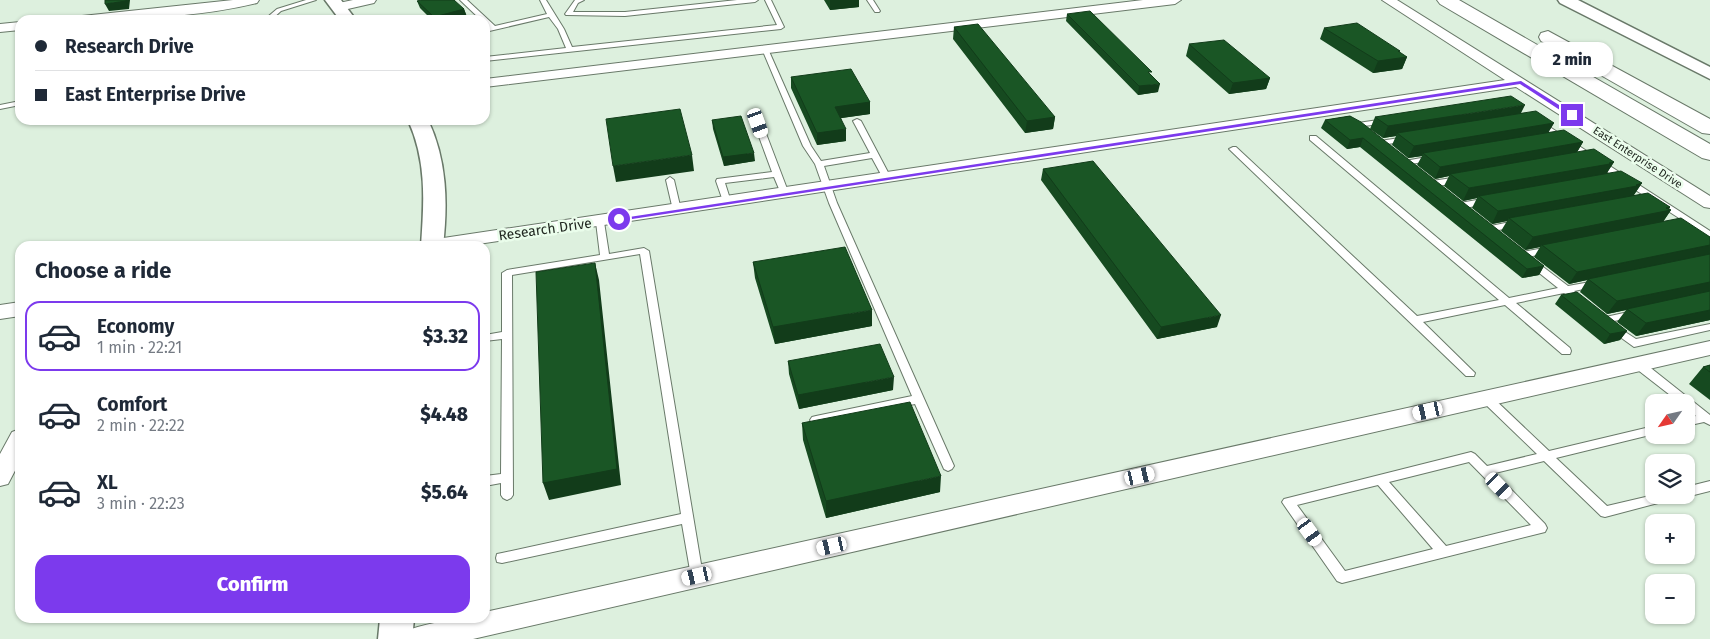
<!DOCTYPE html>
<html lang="en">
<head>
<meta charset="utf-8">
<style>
  body { margin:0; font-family:"Fira Sans",sans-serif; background:#f6f6f7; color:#1f2937; height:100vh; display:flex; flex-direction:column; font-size:19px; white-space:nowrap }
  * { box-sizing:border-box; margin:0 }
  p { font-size:16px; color:#747a83 }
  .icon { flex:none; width:28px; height:28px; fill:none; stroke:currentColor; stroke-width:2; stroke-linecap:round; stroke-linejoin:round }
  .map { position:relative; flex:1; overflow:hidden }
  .panel { position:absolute; left:15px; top:241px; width:475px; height:382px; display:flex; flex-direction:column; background:#fff; border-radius:15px; box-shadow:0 1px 4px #0004 }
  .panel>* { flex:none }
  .hud { position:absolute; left:15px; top:15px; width:475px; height:110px; border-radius:15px; box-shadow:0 1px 4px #0004; display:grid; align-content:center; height:110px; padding:0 20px; background:#fff }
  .needle { width:32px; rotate:236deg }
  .fabs { position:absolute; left:1645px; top:394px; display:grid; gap:10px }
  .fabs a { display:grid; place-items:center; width:50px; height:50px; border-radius:10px; background:#fff; box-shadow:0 1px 4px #0004; font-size:25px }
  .end { position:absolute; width:22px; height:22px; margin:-11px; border:6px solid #7c3aed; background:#fff; box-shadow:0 0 0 2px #fff }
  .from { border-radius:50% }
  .bubble { position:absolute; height:35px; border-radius:15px; background:#fff; box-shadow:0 1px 4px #0004; font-size:16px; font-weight:800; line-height:35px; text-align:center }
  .car { position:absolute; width:15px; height:30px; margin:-15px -8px; border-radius:6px; box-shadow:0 0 4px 1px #0007; background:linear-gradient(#fff 24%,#345 0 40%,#fff 0 76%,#345 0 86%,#fff 0) }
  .hud b { display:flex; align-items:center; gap:18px; height:48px; font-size:19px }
  .hud b+b { border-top:1px solid #e0e1e3 }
  .hud i { width:12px; height:12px; background:#1f2937 }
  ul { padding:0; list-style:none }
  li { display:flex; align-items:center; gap:15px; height:70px; margin:0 10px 8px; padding:0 10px; border:2px solid transparent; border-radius:15px }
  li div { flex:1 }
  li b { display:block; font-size:19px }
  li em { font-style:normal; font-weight:800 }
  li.selected { border-color:#7c3aed }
  li>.icon { width:45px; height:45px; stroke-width:1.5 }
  h2 { padding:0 20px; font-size:22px; line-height:60px }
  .cta { display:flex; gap:10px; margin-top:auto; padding:10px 20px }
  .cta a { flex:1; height:58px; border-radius:15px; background:#7c3aed; color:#fff; font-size:20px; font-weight:800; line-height:58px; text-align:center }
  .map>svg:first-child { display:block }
</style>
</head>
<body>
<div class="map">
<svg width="1710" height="639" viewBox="0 0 1710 639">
  <rect width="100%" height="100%" fill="#ddf0de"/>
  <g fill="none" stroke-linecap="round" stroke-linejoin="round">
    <defs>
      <path id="service" d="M306,0H316L281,11L271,20H264L277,9Z
        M460,0H467L495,26L547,14L540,0H546L564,29L572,47L777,25L765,0H771L784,27L781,29L485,61V57L566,48L558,29L549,17L485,32V28L489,27L485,23V20H481Z
        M575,0H584L578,3L573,12H625L737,0H758L755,2L625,16L566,15L565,14Z
        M867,0H873L880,11L879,12H875Z
        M763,48L768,49L811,146L821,161L870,153L853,121L857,119L861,121L891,178L887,181L884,180L872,158L824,166L837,203L954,466L952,469L948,471L944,469L915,404L816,424L812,423L810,420L812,417L816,416L912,396L829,203L815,164L803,146L762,49Z
        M20,101V105L0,109V105Z
        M1385,119L1389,121L1388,123L1364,126L1366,129L1362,131L1354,125L1358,123Z
        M755,121H761L762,123L789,194L785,197L782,196L774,177L725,183L731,202L727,205L724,204L716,181L717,179L772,172L754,123Z
        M1536,122H1542L1710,231V238L1536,126Z
        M1310,136H1316L1509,298L1558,288L1528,264L1526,262L1528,260H1534L1568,286L1596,281L1599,282L1601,284L1599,286L1574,291L1585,301L1580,304L1564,293L1516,303L1570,348L1571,351L1570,354H1562L1505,305L1423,322L1475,373L1474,376H1466L1229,149L1233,147H1236L1417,316L1499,300L1310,140Z
        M1406,137L1410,139L1409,141L1380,145L1376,143L1380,141Z
        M1432,156L1436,158L1435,160L1405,165L1401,163L1405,161Z
        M670,177L674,180L681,210L677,213L673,210L666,180Z
        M1459,177L1463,180L1462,182L1432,187L1428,184L1432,181Z
        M1488,198L1492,201L1491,203L1460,209L1456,206L1460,203Z
        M600,219L604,222L609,254L644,248L649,251L703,576L702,580L697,582L692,580L691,576L682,524L502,563L497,562L496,558L497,554L502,553L681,514L640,254L512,275L513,495L511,498L507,500L503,498L501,495V483L485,486V476L501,474L502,339L485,341V335L502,332V273L507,270L600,255L596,222Z
        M1515,221L1519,224L1518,226L1489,232L1485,229L1486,227Z
        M1549,247L1554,250L1552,252L1523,258L1518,255L1523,252Z
        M1633,311L1637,312L1638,314L1637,316L1605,323L1600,320L1601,318Z
        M1613,324L1636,339L1710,324V330L1634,347L1609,329L1608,327Z
        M1638,360L1642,361L1710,415V425L1704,422L1686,426V418L1696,416L1686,408V402H1679L1634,367L1633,364L1634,361Z
        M1486,394L1490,395L1549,451L1654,426V434L1556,458L1607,506L1654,495H1679L1677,498L1605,517L1601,516L1544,461L1495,473L1545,524L1547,528L1545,532L1342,583L1337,581L1284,505L1282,502L1284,499L1471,452L1475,454L1487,466L1537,454L1482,401L1481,398L1482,395ZM1469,462L1531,525L1446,546L1389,482ZM1378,485L1433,549L1345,571L1297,505Z
        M1710,481V491L1686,497L1682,495H1686V487Z"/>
      <path id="minor" d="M233,0H259L257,3C199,17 135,20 75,20L82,16Z
        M353,0H376L374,3L339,11L333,7L334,4Z
        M1143,0H1181L1175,4L485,87V79Z
        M1382,0H1397L1710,196V208L1704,207L1516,87L465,246H421L424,242L430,240L1505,80Z
        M20,22V30L0,32V24Z
        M20,302V316L0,319V305Z
        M1710,341V355L473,639H404L408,630C434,621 458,619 485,619V612Z
        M20,429V461L8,484L0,486V454L12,432Z"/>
      <path id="tertiary" d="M325,0H341L356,20H340Z
        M1558,0H1578L1710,67V79L1560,3Z
        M408,120H428C447,160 448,203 443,246H421C424,202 427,161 408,120Z
        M380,619H414L412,639H378Z"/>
      <path id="trunk" d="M1437,0H1459L1710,144V160L1702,158L1440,4Z
        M1548,31L1710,119V134L1702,133L1541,41L1539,37L1541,33Z"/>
    </defs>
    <use href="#service" stroke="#697969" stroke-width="2"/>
    <use href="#minor" stroke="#697969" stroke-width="2"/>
    <use href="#tertiary" stroke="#697969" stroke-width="3"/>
    <use href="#trunk" stroke="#697969" stroke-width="2"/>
    <use href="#service" fill="#fff" fill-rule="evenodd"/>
    <use href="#minor" fill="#fff" fill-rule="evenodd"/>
    <use href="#tertiary" fill="#fff" fill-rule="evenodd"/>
    <use href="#trunk" fill="#fff" fill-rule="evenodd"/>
  </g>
  <path fill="#164a20" d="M824,0H859V7L830,10Z
    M417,1L464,9L467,17L454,20H432L420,8Z
    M1067,14L1158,92L1138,95L1066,21Z
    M954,27L1055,117L1053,129L1025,133L953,39Z
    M1324,28L1407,57L1402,69L1373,73L1320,39Z
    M1189,44L1270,78L1266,89L1229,94L1186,56Z
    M791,77L870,102V114L841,118L846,141L817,145L791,88Z
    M1521,113L1554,123L1548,132L1583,142L1577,152L1614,162L1607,173L1642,183L1634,195L1670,207L1669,209L1671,210L1663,222L1710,237V320L1636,336L1617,322L1626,310L1607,314L1580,292L1587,280L1569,284L1534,257L1540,247L1525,250L1501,231L1507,221L1492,224L1472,208L1477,198L1463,201L1444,186L1449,176L1435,179L1417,165L1422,156L1408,158L1392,145L1396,136L1383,138L1370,129L1375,117Z
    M1350,116L1544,266L1539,275L1522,278L1360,147L1347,149L1321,128L1325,120Z
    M712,120L755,161L724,166L713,129Z
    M1043,169L1217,327L1157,339L1041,180Z
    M753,262L872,326L775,344L755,278Z
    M1561,295L1627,331L1620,340L1604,344L1555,304Z
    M788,361L893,390L799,409L789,374Z
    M1710,365V400L1689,384L1703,367Z
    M802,423L940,492L826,518L803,440Z"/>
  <path fill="#123c1a" d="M126,0H130L129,9L109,11L105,4Z
    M830,0H859V7L830,10Z
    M464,9L467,17L454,20H435L434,17Z
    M1398,51H1400L1397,59L1407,57L1402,69L1373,73L1378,61Z
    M1270,78L1266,89L1229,94L1233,83Z
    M1160,84L1158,92L1138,95L1139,86Z
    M870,102V114L835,119V107Z
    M1525,105L1519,117L1397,133L1396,136L1383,138L1388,126Z
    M1055,117L1053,129L1025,133L1027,121Z
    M1554,123L1547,135L1423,153L1422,156L1408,158L1414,146Z
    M846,129V141L817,145V133Z
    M1363,138L1360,147L1347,149L1350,140Z
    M1583,142L1576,154L1450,174L1449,176L1435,179L1440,167Z
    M754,153L755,161L724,166L723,157Z
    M692,155L694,171L616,182L613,166Z
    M1614,162L1606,174L1479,196L1477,198L1463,201L1469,188Z
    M1642,183L1633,196L1509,218L1507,221L1492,224L1498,211Z
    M1670,207L1668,211L1671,210L1662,223L1542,245L1540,247L1525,250L1533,237Z
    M1710,245V256L1588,279L1587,280L1569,284L1577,272Z
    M595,263L599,280L621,485L549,500L543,483Z
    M1544,266L1539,275L1522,278L1527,269Z
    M1710,282V293L1627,309L1626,310L1607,314L1617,301Z
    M872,310V326L775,344L773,327Z
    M1710,310V320L1636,336L1646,323Z
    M1221,315L1217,327L1157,339L1161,327Z
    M1627,331L1620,340L1604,344L1610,334Z
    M894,377L893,390L799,409L798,395Z
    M941,476L940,492L826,518V501Z"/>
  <path fill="#1a5625" stroke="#123c1a" d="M105,0H126V1L105,4Z
    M421,0H454L464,9L434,17L417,1Z
    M1090,11L1152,72H1148L1160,84L1139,86L1067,14Z
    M206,18L207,20H196Z
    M225,18L227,20H216Z
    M1357,23L1400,51H1398L1407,57L1378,61L1324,28Z
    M978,24L1055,117L1027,121L954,27Z
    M1224,40L1270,78L1233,83L1189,44Z
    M851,69L870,102L835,107L846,129L817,133L791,77Z
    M1511,96L1525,105L1388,126L1375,117Z
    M680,109L692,155L613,166L606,119Z
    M1536,111L1554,123L1414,146L1397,133Z
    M741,116L754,153L723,157L712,120Z
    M1350,116L1361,122L1544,266L1527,269L1363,138L1350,140L1325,120Z
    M1564,130L1583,142L1440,167L1423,153Z
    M1594,149L1614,162L1609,163L1610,164L1469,188L1450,174Z
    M1093,161L1221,315L1161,327L1043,169Z
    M1621,171L1642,183L1636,185L1637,186L1498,211L1479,196Z
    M1648,193L1670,207L1666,208L1671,210L1533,237L1509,218Z
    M1681,218L1710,237V245L1577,272L1542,245Z
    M845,247L872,310L773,327L753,262Z
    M1710,254V282L1617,301L1588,279Z
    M595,263L617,469L543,483L536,272Z
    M1710,291V310L1646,323L1627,309Z
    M1577,292L1627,331L1610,334L1561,295Z
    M880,344L894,377L798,395L788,361Z
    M1710,365V372L1703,367Z
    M910,402L941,476L826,501L802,423Z"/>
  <path fill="#7c3aed" d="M1521,81L1575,115L1569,116L1520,84L619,221L616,219Z"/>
  <g text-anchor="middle" stroke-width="5" stroke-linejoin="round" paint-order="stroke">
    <g font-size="11" fill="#222922" stroke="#eafdeb">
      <text transform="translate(1638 157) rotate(33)" y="4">East Enterprise Drive</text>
    </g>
    <g font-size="14" fill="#222922" stroke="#eafdeb">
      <text transform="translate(545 229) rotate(-8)" y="5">Research Drive</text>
    </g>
  </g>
</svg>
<div class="fabs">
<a><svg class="needle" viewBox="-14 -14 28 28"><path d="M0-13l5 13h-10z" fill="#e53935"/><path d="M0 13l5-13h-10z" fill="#747a83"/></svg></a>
<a><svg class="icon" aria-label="layers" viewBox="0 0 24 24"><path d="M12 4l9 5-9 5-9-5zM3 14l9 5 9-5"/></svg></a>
<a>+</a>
<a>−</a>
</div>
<i class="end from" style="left:619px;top:219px"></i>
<i class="end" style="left:1572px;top:115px"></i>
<div class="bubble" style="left:1531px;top:42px;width:82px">2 min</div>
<i class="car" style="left:758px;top:123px;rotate:160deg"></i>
<i class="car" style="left:1428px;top:411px;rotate:257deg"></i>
<i class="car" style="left:1140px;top:476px;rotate:77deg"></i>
<i class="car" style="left:1499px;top:486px;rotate:136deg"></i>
<i class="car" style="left:1310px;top:532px;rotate:144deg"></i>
<i class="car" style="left:832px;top:546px;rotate:257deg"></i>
<i class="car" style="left:697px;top:576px;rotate:257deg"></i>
<div class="hud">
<b><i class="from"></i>Research Drive</b>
<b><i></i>East Enterprise Drive</b>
</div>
<section class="panel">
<h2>Choose a ride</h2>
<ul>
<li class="selected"><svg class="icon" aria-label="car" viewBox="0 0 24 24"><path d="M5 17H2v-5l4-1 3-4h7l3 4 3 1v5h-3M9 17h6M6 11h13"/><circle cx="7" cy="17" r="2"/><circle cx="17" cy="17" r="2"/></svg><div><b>Economy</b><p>1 min · 22:21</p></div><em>$3.32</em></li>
<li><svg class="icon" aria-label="car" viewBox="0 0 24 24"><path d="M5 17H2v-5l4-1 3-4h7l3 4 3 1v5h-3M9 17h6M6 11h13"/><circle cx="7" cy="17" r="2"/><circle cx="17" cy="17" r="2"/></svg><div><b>Comfort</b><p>2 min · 22:22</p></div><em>$4.48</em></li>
<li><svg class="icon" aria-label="car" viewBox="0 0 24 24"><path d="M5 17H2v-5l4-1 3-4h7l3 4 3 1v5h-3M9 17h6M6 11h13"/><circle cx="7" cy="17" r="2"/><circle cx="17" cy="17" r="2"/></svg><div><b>XL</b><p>3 min · 22:23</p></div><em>$5.64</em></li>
</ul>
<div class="cta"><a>Confirm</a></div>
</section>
</div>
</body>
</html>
